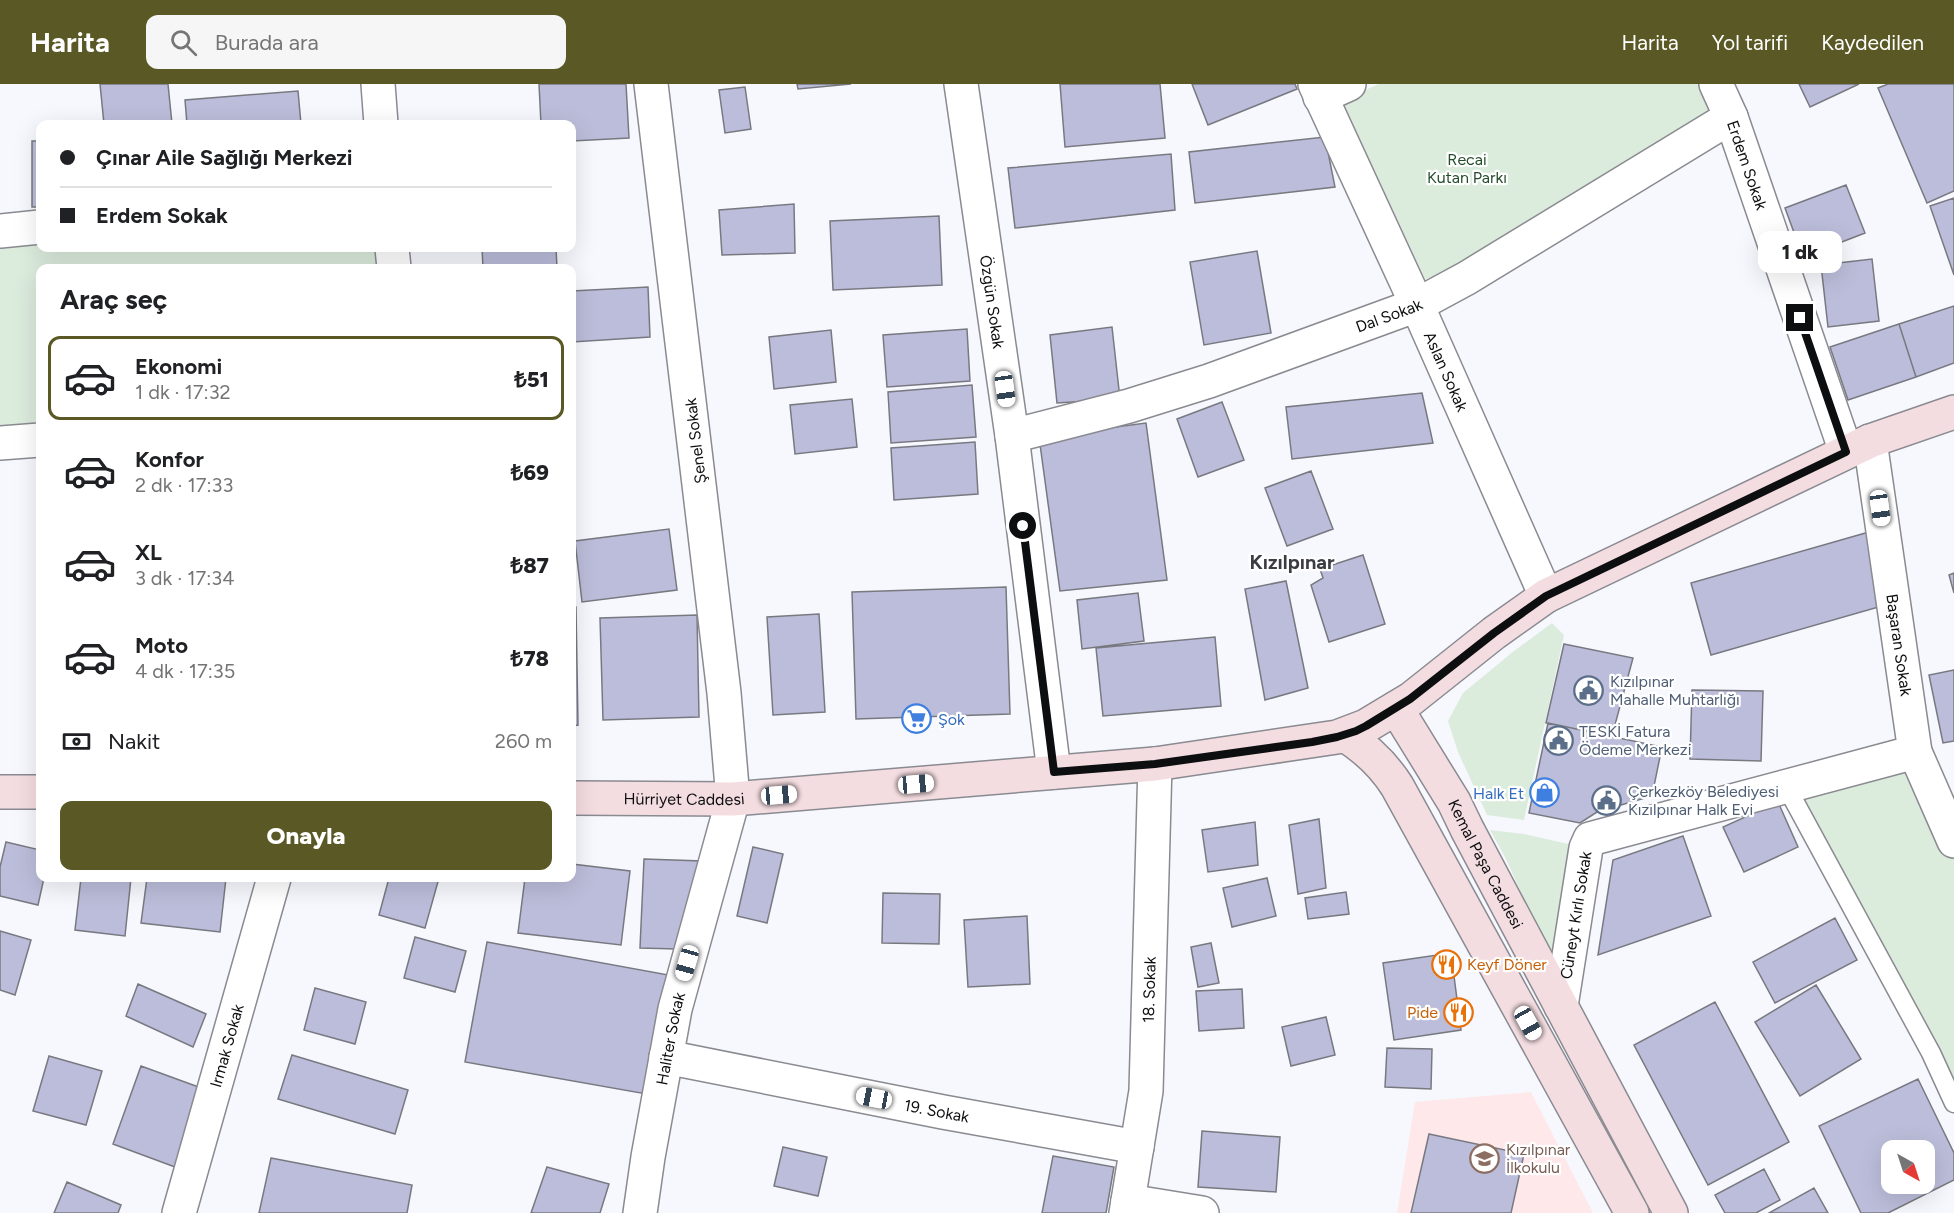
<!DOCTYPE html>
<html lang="tr">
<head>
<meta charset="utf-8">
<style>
  body { margin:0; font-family:Figtree,sans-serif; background:#f6f6f6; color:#202124; height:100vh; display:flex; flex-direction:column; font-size:22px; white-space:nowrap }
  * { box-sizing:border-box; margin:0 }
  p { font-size:20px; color:#757577 }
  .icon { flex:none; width:33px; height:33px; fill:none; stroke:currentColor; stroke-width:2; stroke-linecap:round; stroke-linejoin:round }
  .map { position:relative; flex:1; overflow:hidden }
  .details { position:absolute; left:36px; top:180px; width:540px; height:618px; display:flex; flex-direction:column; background:#fff; border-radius:12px; box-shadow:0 6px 24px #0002 }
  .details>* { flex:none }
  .top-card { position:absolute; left:36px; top:36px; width:540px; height:132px; border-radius:12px; box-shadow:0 6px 24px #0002; display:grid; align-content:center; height:132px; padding:0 24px; background:#fff }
  .needle { width:39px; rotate:141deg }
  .tools { position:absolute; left:1881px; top:1056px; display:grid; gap:12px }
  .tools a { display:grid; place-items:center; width:54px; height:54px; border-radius:12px; background:#fff; box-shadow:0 6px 24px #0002; font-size:30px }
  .end { position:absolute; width:27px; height:27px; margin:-14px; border:8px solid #0d0e10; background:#fff; box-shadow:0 0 0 3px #fff }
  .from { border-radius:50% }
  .bubble { position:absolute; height:42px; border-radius:12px; background:#fff; box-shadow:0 6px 24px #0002; font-size:20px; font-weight:800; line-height:42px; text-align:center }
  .car { position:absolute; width:18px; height:36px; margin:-18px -9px; border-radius:8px; box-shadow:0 0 4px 2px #0007; background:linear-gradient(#fff 24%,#345 0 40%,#fff 0 76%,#345 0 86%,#fff 0) }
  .top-card b { display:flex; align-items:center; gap:21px; height:57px; font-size:22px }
  .top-card b+b { border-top:2px solid #e0e0e0 }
  .top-card i { width:15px; height:15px; background:#202124 }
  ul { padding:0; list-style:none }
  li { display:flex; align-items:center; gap:18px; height:84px; margin:0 12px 9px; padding:0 12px; border:3px solid transparent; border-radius:12px }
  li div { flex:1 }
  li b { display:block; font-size:22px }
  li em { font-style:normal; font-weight:800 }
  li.active { border-color:#5a5925 }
  li>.icon { width:54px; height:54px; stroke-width:1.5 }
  h2 { padding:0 24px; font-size:27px; line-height:72px }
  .pay { display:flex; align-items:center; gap:15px; height:66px; padding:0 24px; font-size:22px }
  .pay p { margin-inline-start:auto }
  .primary-button { display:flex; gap:12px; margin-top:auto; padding:12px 24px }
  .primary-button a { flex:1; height:69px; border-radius:12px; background:#5a5925; color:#fff; font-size:24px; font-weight:800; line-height:69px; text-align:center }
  header { display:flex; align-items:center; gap:36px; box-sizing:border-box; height:84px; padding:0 30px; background:#5a5925; color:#fff }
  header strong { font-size:28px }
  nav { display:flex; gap:33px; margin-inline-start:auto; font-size:21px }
  .search { width:420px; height:54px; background:#f6f6f6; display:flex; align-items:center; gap:15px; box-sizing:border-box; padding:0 21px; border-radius:12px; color:#757577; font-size:22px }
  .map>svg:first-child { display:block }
</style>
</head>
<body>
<header>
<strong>Harita</strong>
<div class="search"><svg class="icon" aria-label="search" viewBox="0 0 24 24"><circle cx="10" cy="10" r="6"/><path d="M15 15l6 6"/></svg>Burada ara</div>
<nav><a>Harita</a><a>Yol tarifi</a><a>Kaydedilen</a></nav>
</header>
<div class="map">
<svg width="1954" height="1129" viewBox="0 0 1954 1129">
  <rect width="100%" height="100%" fill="#f7f8fe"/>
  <path fill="#fee8ea" d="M1531,1008L1593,1129H1397L1415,1018Z"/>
  <path fill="#dbebdc" d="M1379,0H1705L1718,29L1466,183L1425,195L1342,16Z
    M40,153V164H388L389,184H40V345L0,349V158Z
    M1552,539L1564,551L1524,736L1487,731L1458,668L1448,637L1463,609L1514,567Z
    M1915,668L1954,757V1024L1786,702Z
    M1490,746L1524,750L1586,764L1564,905L1506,775Z"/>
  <path fill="#bbbdda" stroke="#787980" stroke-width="1.5" fill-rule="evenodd" d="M100,0H168L172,40H104Z
    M539,0H626L629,54L572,57V40H541Z
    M797,0H851L798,5Z
    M1060,0H1160L1165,54L1065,63Z
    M1192,0H1295L1297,5L1208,41Z
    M1799,0H1859L1810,23Z
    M1888,0H1954V107L1927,119L1878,4Z
    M745,3L751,45L725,49L719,6Z
    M298,7L301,40H187L185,16Z
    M1325,53L1335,103L1195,119L1189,68Z
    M32,57H40V123H32Z
    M1171,70L1175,126L1015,144L1008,84Z
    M1846,101L1865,149L1803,173L1785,124Z
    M1954,114V191L1930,122Z
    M794,120L795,169L722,171L719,126Z
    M939,132L942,201L833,206L830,137Z
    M482,164H556L557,184H483Z
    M1257,167L1271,249L1204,261L1190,178Z
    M1872,175L1879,237L1828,243L1821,181Z
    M648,203L650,253L572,258V207Z
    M1954,222V279L1916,293L1899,240Z
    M1899,240L1916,293L1848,316L1830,263Z
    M1112,243L1120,315L1057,319L1050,251Z
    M967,245L970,297L887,303L883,251Z
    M831,246L836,298L774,305L769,253Z
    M972,301L976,353L891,359L888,308Z
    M1422,309L1433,359L1292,375L1286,323Z
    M852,315L857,363L795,370L790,321Z
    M1222,318L1244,376L1198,393L1177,335Z
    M1146,339L1167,496L1060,507L1039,353Z
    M975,358L978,410L894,416L891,364Z
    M1311,387L1333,445L1287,462L1265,404Z
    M572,390L574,434H572Z
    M669,445L677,506L582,518L575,457Z
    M1869,448L1889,520L1711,571L1691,499Z
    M1363,471L1385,540L1329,558L1311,501L1323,494L1320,485Z
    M1954,489V509L1949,491Z
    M1286,497L1308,604L1265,616L1245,505Z
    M1006,503L1010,630L856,635L852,508Z
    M1138,509L1144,557L1082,565L1077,516Z
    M572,523H576L578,641L572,642Z
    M819,530L825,628L773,631L767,533Z
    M697,531L699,633L603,636L600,534Z
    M1215,553L1221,622L1103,632L1096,564Z
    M1564,560L1633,574L1612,652L1546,639Z
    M1954,586V657L1943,659L1929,591Z
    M1692,606L1763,607L1761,677L1690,675Z
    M1548,639L1662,663L1652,712L1597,728L1580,739L1529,729Z
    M1778,718L1798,763L1744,788L1723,743Z
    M1319,735L1326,804L1298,810L1289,741Z
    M1255,738L1258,781L1208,788L1202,746Z
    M1683,752L1711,832L1598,871L1613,776Z
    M6,758L40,766V794H44L38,821L0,812V783Z
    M753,763L783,770L767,839L737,832Z
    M644,775L702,777L677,865L640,864Z
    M572,780L630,787L621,861L518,849L525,794H572Z
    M81,794H131L125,852L75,846Z
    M147,794H226L220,848L141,839Z
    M389,794H439L425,844L379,831Z
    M1267,794L1276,832L1232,843L1223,804Z
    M1346,808L1349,830L1308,835L1305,814Z
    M883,809L940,810L939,860L882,859Z
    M1027,832L1030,900L968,903L964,836Z
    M1835,834L1857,876L1775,919L1753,878Z
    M0,847L31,856L15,911L0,906Z
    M415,853L466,867L455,908L404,894Z
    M487,858L674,892L652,1011L465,978Z
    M1211,859L1219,899L1198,903L1191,863Z
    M1451,869L1461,946L1394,956L1383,879Z
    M138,900L206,930L193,963L126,932Z
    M1816,901L1861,975L1800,1012L1755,938Z
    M315,904L366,918L355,960L304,946Z
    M1242,905L1244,944L1199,947L1196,907Z
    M1715,918L1789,1058L1708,1101L1634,961Z
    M1326,933L1335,971L1291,982L1282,943Z
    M1387,964L1432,965L1431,1005L1385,1003Z
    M292,971L408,1006L395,1050L278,1015Z
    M49,972L102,987L86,1041L33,1027Z
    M141,982L204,1005L175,1083L113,1060Z
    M1918,995L1954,1069V1096L1888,1129H1861L1819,1042ZM1892,1066H1924V1100H1892Z
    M1202,1047L1280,1053L1276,1108L1198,1103Z
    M1429,1050L1524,1070L1511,1129H1411Z
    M783,1063L827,1073L818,1112L774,1102Z
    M1053,1072L1114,1083L1106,1129H1042Z
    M271,1074L412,1101L407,1129H259Z
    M547,1083L609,1100L600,1129H531Z
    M1764,1085L1780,1116L1756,1129H1725L1715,1111Z
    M67,1098L121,1121L118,1129H54Z
    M1814,1104L1828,1129H1769Z"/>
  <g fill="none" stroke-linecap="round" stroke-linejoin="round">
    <defs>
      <path id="lane" d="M1786,702L1931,969L1954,1019"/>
      <g id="street">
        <path d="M378,0L381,40"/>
        <path id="s1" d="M961,0L1012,352L1054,688"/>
        <path id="s2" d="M1315,0L1417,221L1546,512"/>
        <path id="s3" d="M1716,0L1731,33L1846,368"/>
        <path d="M1320,13L1349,0"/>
        <path d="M0,147L40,143"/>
        <path d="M392,164L394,184"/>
        <path id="s4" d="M1012,352L1129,322L1209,297L1417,221L1467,194L1731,33"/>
        <path id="s5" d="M1870,357L1915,668L1954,757"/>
        <path d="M0,359L40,356"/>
        <path id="s6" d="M1561,922L1586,764L1590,755L1915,668"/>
        <path id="s7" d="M666,973L943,1028L1137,1063"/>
        <path d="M1128,1117L1202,1129"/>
        <path id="s8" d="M179,1129L274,794"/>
        <path id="s9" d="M640,1129L648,1073L675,925L733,715L724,609L651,0"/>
        <path id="s10" d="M1126,1129L1146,1007L1155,680"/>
      </g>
      <g id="secondary">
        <path id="s11" d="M1396,624L1454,718L1467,745L1671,1129"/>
        <path d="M1345,651C1367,665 1383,680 1397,702L1632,1129"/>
        <path d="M0,708H40"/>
        <path id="s12" d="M572,714L733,715L1155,680L1337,653L1366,642L1411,615L1494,549L1546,512L1870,357L1954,328"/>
      </g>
    </defs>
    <use href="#lane" stroke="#8a8a91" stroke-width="21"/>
    <use href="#street" stroke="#8a8a91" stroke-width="36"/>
    <use href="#secondary" stroke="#8a8a91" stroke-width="36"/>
    <use href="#lane" stroke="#fff" stroke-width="18"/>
    <use href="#street" stroke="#fff" stroke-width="33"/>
    <use href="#secondary" stroke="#f4dde1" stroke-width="33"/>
  </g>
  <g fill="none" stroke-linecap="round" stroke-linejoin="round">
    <path stroke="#0d0e10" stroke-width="8" d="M1023,442L1054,688L1155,680L1312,658L1337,653L1356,647L1366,642L1410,615L1494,549L1546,512L1846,368L1800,234"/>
  </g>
  <defs>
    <symbol id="civic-ring" viewBox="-11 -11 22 22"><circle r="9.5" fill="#fff" stroke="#5c6f8a" stroke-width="1.5"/><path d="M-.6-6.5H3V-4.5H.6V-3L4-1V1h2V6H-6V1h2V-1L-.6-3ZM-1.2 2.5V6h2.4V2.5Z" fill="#5c6f8a"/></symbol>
    <symbol id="supermarket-ring" viewBox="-11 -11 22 22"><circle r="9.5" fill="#fff" stroke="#3f7fe0" stroke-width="1.5"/><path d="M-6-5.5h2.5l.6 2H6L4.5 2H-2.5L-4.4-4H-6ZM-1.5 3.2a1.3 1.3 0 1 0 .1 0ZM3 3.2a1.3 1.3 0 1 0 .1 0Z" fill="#3f7fe0"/></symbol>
    <symbol id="shop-ring" viewBox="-11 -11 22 22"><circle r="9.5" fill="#fff" stroke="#3f7fe0" stroke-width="1.5"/><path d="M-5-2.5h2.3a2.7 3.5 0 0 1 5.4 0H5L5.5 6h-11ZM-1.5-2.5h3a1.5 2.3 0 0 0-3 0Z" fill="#3f7fe0"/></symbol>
    <symbol id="restaurant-ring" viewBox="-11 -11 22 22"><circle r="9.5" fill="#fff" stroke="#e8710a" stroke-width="1.5"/><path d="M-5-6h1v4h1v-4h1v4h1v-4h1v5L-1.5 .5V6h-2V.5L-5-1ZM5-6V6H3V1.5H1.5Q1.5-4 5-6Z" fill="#e8710a"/></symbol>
    <symbol id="school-ring" viewBox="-11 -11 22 22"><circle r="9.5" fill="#fff" stroke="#8d6e63" stroke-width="1.5"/><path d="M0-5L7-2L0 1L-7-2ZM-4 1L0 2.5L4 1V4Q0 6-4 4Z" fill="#8d6e63"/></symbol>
  </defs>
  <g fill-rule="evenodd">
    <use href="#civic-ring" x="1572" y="590" width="33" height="33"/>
    <use href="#supermarket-ring" x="900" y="618" width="33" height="33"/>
    <use href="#civic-ring" x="1542" y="640" width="33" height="33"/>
    <use href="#shop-ring" x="1528" y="692" width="33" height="33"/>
    <use href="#civic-ring" x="1590" y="700" width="33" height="33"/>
    <use href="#restaurant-ring" x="1430" y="864" width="33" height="33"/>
    <use href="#restaurant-ring" x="1442" y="912" width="33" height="33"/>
    <use href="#school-ring" x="1468" y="1058" width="33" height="33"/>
  </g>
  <g text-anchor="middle" stroke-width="4.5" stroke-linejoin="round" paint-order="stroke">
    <g font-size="16" fill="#254c2b" stroke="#fff">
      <text x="1467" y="81">Recai<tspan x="1467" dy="18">Kutan Parkı</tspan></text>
    </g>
    <g font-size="16" fill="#0d0e10" stroke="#fff">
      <text dy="6" stroke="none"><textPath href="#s3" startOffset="87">Erdem Sokak</textPath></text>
      <text dy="6" stroke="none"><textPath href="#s1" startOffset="220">Özgün Sokak</textPath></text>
      <text dy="6" stroke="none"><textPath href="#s4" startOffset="396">Dal Sokak</textPath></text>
      <text dy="6" stroke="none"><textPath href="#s2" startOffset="316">Aslan Sokak</textPath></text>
      <text transform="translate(695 357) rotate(-97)" y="6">Şenel Sokak</text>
      <text dy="6" stroke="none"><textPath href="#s5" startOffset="206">Başaran Sokak</textPath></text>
      <text dy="6" stroke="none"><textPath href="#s12" startOffset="112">Hürriyet Caddesi</textPath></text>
      <text dy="6" stroke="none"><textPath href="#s11" startOffset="180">Kemal Paşa Caddesi</textPath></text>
      <text dy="6" stroke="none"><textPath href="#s6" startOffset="92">Cüneyt Kırlı Sokak</textPath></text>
      <text dy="6" stroke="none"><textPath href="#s10" startOffset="225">18. Sokak</textPath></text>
      <text dy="6" stroke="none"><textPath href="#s9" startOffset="177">Haliter Sokak</textPath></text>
      <text dy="6" stroke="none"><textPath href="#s8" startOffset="174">Irmak Sokak</textPath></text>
      <text dy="6" stroke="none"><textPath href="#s7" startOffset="276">19. Sokak</textPath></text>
    </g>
    <g font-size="16" fill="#4e5e75" stroke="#fff" text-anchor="start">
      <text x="1610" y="603">Kızılpınar<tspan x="1610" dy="18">Mahalle Muhtarlığı</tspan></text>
      <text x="1579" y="653">TESKİ Fatura<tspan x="1579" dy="18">Ödeme Merkezi</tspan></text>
      <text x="1628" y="713">Çerkezköy Belediyesi<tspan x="1628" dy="18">Kızılpınar Halk Evi</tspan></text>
    </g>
    <g font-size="16" fill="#366cbe" stroke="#fff" text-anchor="start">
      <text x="938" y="641">Şok</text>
      <text x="1524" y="715" text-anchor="end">Halk Et</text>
    </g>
    <g font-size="16" fill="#c56008" stroke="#fff" text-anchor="start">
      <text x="1467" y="886">Keyf Döner</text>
      <text x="1438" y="934" text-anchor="end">Pide</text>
    </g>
    <g font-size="16" fill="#785e54" stroke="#fff" text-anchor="start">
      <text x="1506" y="1071">Kızılpınar<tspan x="1506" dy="18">İlkokulu</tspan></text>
    </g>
    <g font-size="20" font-weight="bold" fill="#3c3c43" stroke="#fff">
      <text x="1292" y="485">Kızılpınar</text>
    </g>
  </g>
</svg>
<div class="tools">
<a><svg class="needle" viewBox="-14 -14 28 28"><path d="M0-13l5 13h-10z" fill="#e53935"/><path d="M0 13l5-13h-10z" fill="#757577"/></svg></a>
</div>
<i class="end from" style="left:1023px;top:442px"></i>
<i class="end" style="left:1800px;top:234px"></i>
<div class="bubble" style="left:1758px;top:147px;width:84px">1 dk</div>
<i class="car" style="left:1005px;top:305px;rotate:172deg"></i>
<i class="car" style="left:1880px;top:424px;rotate:172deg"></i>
<i class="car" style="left:916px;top:700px;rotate:85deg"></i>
<i class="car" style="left:779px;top:711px;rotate:85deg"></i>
<i class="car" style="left:687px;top:879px;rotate:196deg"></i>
<i class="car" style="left:1528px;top:939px;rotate:151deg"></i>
<i class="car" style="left:874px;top:1014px;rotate:281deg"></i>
<div class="top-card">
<b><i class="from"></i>Çınar Aile Sağlığı Merkezi</b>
<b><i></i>Erdem Sokak</b>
</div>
<section class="details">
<h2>Araç seç</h2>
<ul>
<li class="active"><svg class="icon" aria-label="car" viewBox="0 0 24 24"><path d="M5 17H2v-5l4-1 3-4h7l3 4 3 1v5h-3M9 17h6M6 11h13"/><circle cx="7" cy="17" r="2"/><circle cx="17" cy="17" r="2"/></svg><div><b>Ekonomi</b><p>1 dk · 17:32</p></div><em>₺51</em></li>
<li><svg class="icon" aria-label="car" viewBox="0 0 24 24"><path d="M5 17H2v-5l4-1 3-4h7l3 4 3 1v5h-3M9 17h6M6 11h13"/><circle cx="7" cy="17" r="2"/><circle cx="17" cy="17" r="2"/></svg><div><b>Konfor</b><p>2 dk · 17:33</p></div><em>₺69</em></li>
<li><svg class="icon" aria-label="car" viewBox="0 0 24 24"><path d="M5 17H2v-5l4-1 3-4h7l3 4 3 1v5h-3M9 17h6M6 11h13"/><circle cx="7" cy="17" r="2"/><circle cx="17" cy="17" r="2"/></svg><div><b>XL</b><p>3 dk · 17:34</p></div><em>₺87</em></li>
<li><svg class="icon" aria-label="car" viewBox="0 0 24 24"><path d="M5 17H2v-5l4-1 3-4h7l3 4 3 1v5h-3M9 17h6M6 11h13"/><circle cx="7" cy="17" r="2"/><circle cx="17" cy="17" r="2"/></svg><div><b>Moto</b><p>4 dk · 17:35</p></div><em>₺78</em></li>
</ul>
<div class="pay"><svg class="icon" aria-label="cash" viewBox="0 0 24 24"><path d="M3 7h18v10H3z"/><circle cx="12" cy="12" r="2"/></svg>Nakit<p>260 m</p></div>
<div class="primary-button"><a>Onayla</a></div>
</section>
</div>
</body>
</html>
